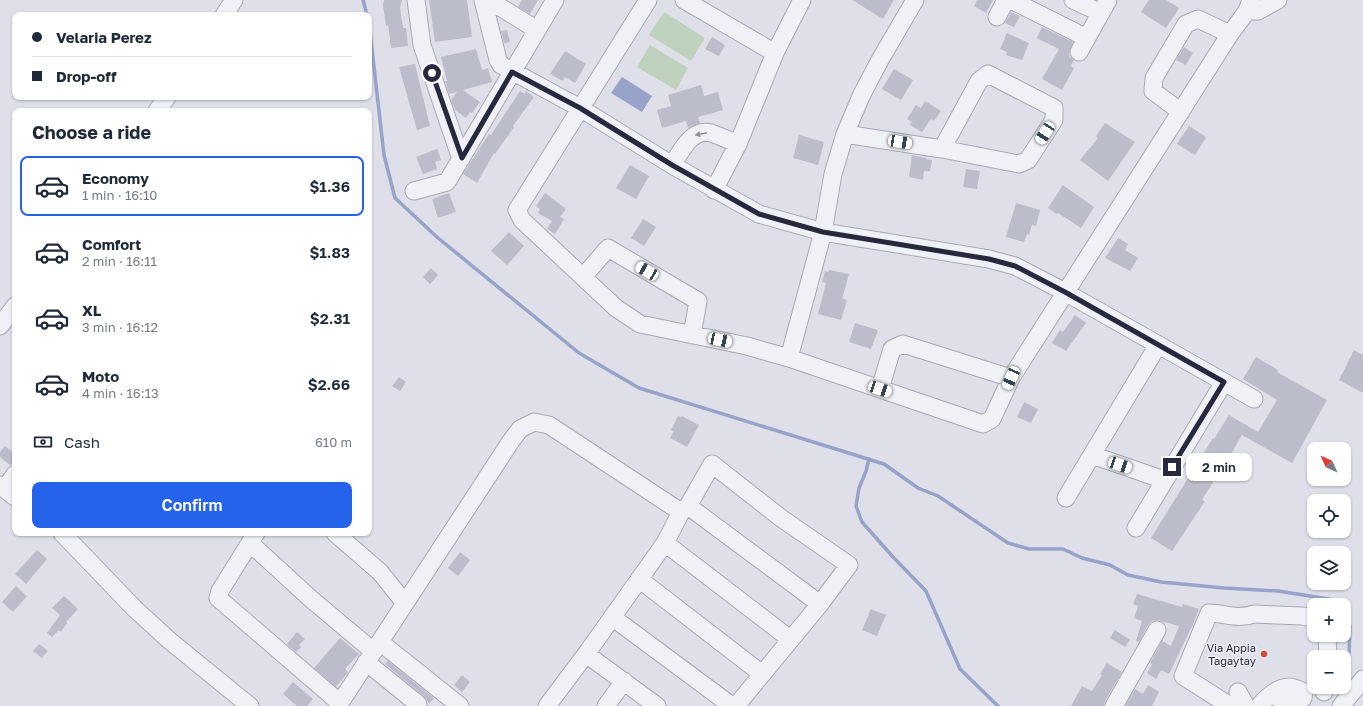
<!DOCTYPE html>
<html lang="en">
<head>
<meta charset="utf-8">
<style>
  body { margin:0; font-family:"Golos Text",sans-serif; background:#f6f6f7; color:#1f2937; height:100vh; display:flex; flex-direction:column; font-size:15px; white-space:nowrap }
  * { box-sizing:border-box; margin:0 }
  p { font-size:13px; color:#747a83 }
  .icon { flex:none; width:22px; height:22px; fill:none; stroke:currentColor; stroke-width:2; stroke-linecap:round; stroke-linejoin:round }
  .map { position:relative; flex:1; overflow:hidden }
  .sheet { position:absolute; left:12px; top:108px; width:360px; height:428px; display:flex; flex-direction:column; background:#fff; border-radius:8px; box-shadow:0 1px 3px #0004 }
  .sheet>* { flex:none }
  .top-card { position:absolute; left:12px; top:12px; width:360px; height:88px; border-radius:8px; box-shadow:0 1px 3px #0004; display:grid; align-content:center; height:88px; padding:0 20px; background:#fff }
  .needle { width:26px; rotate:315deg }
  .controls { position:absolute; left:1307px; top:442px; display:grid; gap:8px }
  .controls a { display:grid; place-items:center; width:44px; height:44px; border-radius:8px; background:#fff; box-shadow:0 1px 3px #0004; font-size:20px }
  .end { position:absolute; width:18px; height:18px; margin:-9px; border:5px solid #27293f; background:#fff; box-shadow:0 0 0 2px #fff }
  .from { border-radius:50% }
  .bubble { position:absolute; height:28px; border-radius:8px; background:#fff; box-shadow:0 1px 3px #0004; font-size:13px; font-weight:600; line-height:28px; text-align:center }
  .car { position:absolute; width:12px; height:24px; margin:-12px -6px; border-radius:5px; box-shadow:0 0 3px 1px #0007; background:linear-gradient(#fff 24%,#345 0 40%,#fff 0 76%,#345 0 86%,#fff 0) }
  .top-card b { display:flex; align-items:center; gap:14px; height:38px; font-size:15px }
  .top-card b+b { border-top:1px solid #e0e1e3 }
  .top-card i { width:10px; height:10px; background:#1f2937 }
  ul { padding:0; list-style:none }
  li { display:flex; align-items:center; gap:12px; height:60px; margin:0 8px 6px; padding:0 12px; border:2px solid transparent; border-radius:8px }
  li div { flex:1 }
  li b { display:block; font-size:15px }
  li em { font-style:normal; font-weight:600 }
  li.on { border-color:#2563eb }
  li>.icon { width:36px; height:36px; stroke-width:1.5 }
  h2 { padding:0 20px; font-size:18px; line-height:48px }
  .pay { display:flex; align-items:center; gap:10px; height:44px; padding:0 20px; font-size:15px }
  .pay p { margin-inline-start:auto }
  .primary-button { display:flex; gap:8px; margin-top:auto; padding:8px 20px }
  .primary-button a { flex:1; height:46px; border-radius:8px; background:#2563eb; color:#fff; font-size:16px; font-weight:600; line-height:46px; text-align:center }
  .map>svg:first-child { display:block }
</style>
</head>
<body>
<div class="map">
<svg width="1363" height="706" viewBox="0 0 1363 706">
  <rect width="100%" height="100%" fill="#dedfe8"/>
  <path fill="#bfd2be" d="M664,12L705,38L691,61L649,35Z
    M650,45L688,68L676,90L637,67Z"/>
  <path fill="#97a3c9" d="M622,77L652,96L642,112L611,93Z"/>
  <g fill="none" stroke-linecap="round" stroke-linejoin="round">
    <path stroke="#97a3c9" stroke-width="3.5" d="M363,0L367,15
      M369,23L384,155L395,198L438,238L579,353L639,388L884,464L918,488L938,496L1008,543L1029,549H1063L1082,558L1110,565L1128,575L1161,582L1224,588L1278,591L1329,599L1334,605
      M869,459L866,471L859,488L856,506L862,522L893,557L926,591L960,669L998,706
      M1344,618L1350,626L1348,686"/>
  </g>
  <path fill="#bbbdcb" d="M384,0H402L400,8L403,28H406L408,46L391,48L388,25L386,26L383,5Z
    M429,0H467L472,37L435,42Z
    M522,0H538L530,14L518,7Z
    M852,0H894L883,19Z
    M977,0H993L986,13L974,6Z
    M1149,0H1166L1179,8L1166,28L1141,12Z
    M1011,12L1020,16L1014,27L1005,23Z
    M1042,27L1073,42L1069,53L1070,57L1074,60L1071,66L1074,68L1062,90L1042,79L1059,49L1037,38Z
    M507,30L510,42L504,43L501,31Z
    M1007,33L1029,43L1022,60L1006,55L1007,52L1000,49Z
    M712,37L725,45L719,56L705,49Z
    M1184,47L1193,53L1186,65L1176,60Z
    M476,49L482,70L488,68L492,82L463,90L480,102L472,113L470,112L466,118L455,110L451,100L457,92L449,94L445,81H447L441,57Z
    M565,51L586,64L575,83L565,77L563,81L550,74Z
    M415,64L430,126L417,130L399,67Z
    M894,69L913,80L901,100L882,89Z
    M701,85L704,96L718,92L723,110L698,117L700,123L688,128L686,121L662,128L657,110L671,106L668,95Z
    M520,91L525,94L526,91L534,97L513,126L514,127L495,154L494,153L477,183L463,174L489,134L491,135Z
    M925,101L941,111L934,121L931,119L922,132L910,125L912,122L907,119L916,105L921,108Z
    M1105,123L1135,142L1108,181L1080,160L1098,138L1096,136Z
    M1189,126L1206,137L1195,155L1177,144Z
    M799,135L824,142L818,165L793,158Z
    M437,149L441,160L435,162L437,169L423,174L416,157Z
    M912,155L926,158V159L932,160L930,171H924L923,180L909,177Z
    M630,165L649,176L636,199L616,188Z
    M966,169L980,171L977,189L963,187Z
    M1063,185L1094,207L1081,228L1058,213L1057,214L1048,208Z
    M449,193L456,212L438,218L432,199Z
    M545,193L566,209L560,217L564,219L555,234L547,229L552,221L538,213L540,209L536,206Z
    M1016,203L1040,210L1036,226L1032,225L1029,235L1027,234L1024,242L1006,237Z
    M643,219L656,227L644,246L631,238Z
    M509,232L524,246L507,265L491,251Z
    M1118,238L1128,244L1125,250L1138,258L1130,271L1105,258Z
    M431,268L438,275L430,284L423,277Z
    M829,270L849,274L842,299L847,300L841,320L818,314L826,283L822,282L825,271L828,272Z
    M1075,315L1086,323L1066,351L1052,343L1060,330L1063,332Z
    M855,323L878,330L871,349L849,342Z
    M1354,350L1363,355V393L1339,380Z
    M1256,357L1278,370L1277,372L1327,400L1292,463L1242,435L1220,473L1219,472L1202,500L1205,501L1172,551L1151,538L1198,462L1213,438L1214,439L1229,415L1258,432L1277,400L1243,379Z
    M399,377L406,382L400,391L392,386Z
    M1024,402L1038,409L1031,423L1017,417Z
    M678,416L681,417L682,416L699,425L687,447L670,438L674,431L671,430Z
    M5,446L15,454V460L10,465L0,457V452Z
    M37,550L47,559L26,584L15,574Z
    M460,552L470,560L458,576L448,568Z
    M16,586L27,596L13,612L2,602Z
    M1137,594L1182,607L1183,604L1199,609L1192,628H1191L1169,674L1161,670L1156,679L1147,673L1152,664L1150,663L1162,641L1171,646L1179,626L1157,620L1152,621L1148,625L1139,642L1136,641L1142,621L1134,618L1138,606L1133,604Z
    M64,596L78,609L66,622L67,623L61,632L59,630L52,637L47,633L60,615L52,608Z
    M871,609L886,615L877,636L862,630Z
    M1115,630L1130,640L1125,647L1110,638Z
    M297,632L305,639L299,645L301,647L296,652L287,644Z
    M340,638L359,654L345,669L348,672L336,687L314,668Z
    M39,644L48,651L42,658L33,651Z
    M388,661L434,698L429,704L424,696L385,664Z
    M1107,663L1122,672L1105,701L1104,706H1071L1082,686L1092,691L1102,675L1100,674Z
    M462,675L470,682L462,692L454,685Z
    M293,682L313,699L307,706H297L283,694Z
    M1148,685L1159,692L1152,706H1125L1135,689L1143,694Z"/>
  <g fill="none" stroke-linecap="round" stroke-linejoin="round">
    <defs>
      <path id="minor" d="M416,0L422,45L461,159
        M483,0L498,60L501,65L580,108L672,165L759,214L823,232L989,259L1015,266L1065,292L1254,399
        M489,0L537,30
        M648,0L517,210L522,220L616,308L640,324L747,346L789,358L983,424L992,419L1011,378L1230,34L1247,11L1251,0
        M684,0L775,53
        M1011,0L1087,38
        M1073,0L1101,13
        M1247,11H1258L1278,0
        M224,15L234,0
        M997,17L1006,0
        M1079,52L1108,0
        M157,111L167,97
        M1181,112L1153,91L1154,78L1186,24L1198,19L1230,34
        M845,134L942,149L1019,164L1028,160L1054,120V108L988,74L979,81L942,149
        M672,165C681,152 691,128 711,133C720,136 729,140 738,144
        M714,190L738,144L775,53L802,0
        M414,191L447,182L555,0
        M583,277L608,248L698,301L692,335
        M0,326L15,306
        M789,358L823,232L833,174L845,134L862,94L880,60L915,0
        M880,389L892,349L903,344L1011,378
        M1092,455L1164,480
        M0,485L15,497
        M5,489L15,474
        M1066,498L1158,345
        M688,506L820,604
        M1136,528L1224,382
        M62,533L134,608L170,641L250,706
        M256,533L220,591L218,598L340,703
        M335,533L380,572L404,602
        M250,543L311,599L373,651
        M665,543L790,639
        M639,579L762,674
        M612,617L732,706
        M1327,635L1328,657
        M380,642L460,706
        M586,654L657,706
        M366,662L418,704
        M1238,692L1246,706
        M1324,692V687
        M338,706L511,441L520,429L534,422L549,425L681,512
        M547,706L589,650L665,543L681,512L688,506L712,464L781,518L849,565L820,604L736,706
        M606,706L624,681
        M1114,706L1157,630
        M1230,706L1183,676L1209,613C1225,613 1238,620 1254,614L1302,616L1314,618
        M1259,706C1266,698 1278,687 1289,687C1294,687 1300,690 1304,692L1303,698C1290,706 1284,703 1272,694
        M1341,706L1363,679"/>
    </defs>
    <use href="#minor" stroke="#a7a8b5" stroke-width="19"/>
    <use href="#minor" stroke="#f0f1f6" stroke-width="17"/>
  </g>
  <defs><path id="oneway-solid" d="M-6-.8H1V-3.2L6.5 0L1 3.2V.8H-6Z"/></defs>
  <use fill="#8c8d9a" href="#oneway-solid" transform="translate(701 134) rotate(168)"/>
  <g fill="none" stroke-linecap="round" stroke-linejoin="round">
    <path stroke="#27293f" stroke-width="5" d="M432,73L462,158L512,72L580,108L672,165L759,214L823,232L989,259L1015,266L1065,292L1224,382L1172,467"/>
  </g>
  <circle fill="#d14c3e" stroke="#edeef5" stroke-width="1.5" cx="1264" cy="654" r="4"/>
  <g text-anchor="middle" stroke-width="3" stroke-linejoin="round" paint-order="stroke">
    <g font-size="11" fill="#27293f" stroke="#edeef5" text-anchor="end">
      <text x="1256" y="652">Via Appia<tspan x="1256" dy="13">Tagaytay</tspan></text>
    </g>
  </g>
</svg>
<div class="controls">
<a><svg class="needle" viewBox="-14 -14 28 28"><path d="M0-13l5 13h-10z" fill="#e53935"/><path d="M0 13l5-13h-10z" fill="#747a83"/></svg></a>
<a><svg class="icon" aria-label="locate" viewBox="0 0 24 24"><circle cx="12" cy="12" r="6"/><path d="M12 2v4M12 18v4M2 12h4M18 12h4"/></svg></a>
<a><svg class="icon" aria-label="layers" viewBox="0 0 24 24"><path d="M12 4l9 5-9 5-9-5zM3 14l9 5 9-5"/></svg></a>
<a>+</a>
<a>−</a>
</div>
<i class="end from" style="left:432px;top:73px"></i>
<i class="end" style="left:1172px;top:467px"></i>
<div class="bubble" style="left:1186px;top:453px;width:66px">2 min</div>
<i class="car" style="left:1045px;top:133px;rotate:213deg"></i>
<i class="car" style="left:900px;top:142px;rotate:99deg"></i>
<i class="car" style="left:647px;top:271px;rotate:300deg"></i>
<i class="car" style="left:720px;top:340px;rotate:102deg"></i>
<i class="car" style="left:1011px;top:378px;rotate:204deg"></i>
<i class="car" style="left:880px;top:389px;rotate:109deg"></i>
<i class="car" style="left:1120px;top:465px;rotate:109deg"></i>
<div class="top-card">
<b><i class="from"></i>Velaria Perez</b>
<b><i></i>Drop-off</b>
</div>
<section class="sheet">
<h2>Choose a ride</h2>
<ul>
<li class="on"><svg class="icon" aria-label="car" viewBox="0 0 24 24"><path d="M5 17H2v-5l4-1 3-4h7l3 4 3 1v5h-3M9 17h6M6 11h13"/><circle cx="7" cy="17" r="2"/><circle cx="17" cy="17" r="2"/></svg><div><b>Economy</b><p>1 min · 16:10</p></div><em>$1.36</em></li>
<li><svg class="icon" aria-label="car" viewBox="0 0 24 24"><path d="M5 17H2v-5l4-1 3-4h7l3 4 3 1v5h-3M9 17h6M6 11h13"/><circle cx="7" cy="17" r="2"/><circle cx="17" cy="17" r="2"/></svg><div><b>Comfort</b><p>2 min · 16:11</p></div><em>$1.83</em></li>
<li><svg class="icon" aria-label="car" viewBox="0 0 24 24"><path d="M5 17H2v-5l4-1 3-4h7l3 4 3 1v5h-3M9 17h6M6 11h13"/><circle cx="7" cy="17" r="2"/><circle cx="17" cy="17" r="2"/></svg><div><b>XL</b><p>3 min · 16:12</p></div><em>$2.31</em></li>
<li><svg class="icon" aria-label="car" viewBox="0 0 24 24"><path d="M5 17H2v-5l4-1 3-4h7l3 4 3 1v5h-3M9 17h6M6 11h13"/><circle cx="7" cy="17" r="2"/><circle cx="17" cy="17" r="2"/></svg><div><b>Moto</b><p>4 min · 16:13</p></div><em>$2.66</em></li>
</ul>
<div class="pay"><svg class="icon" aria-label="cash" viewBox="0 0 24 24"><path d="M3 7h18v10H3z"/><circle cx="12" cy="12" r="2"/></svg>Cash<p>610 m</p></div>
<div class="primary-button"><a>Confirm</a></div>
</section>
</div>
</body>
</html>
